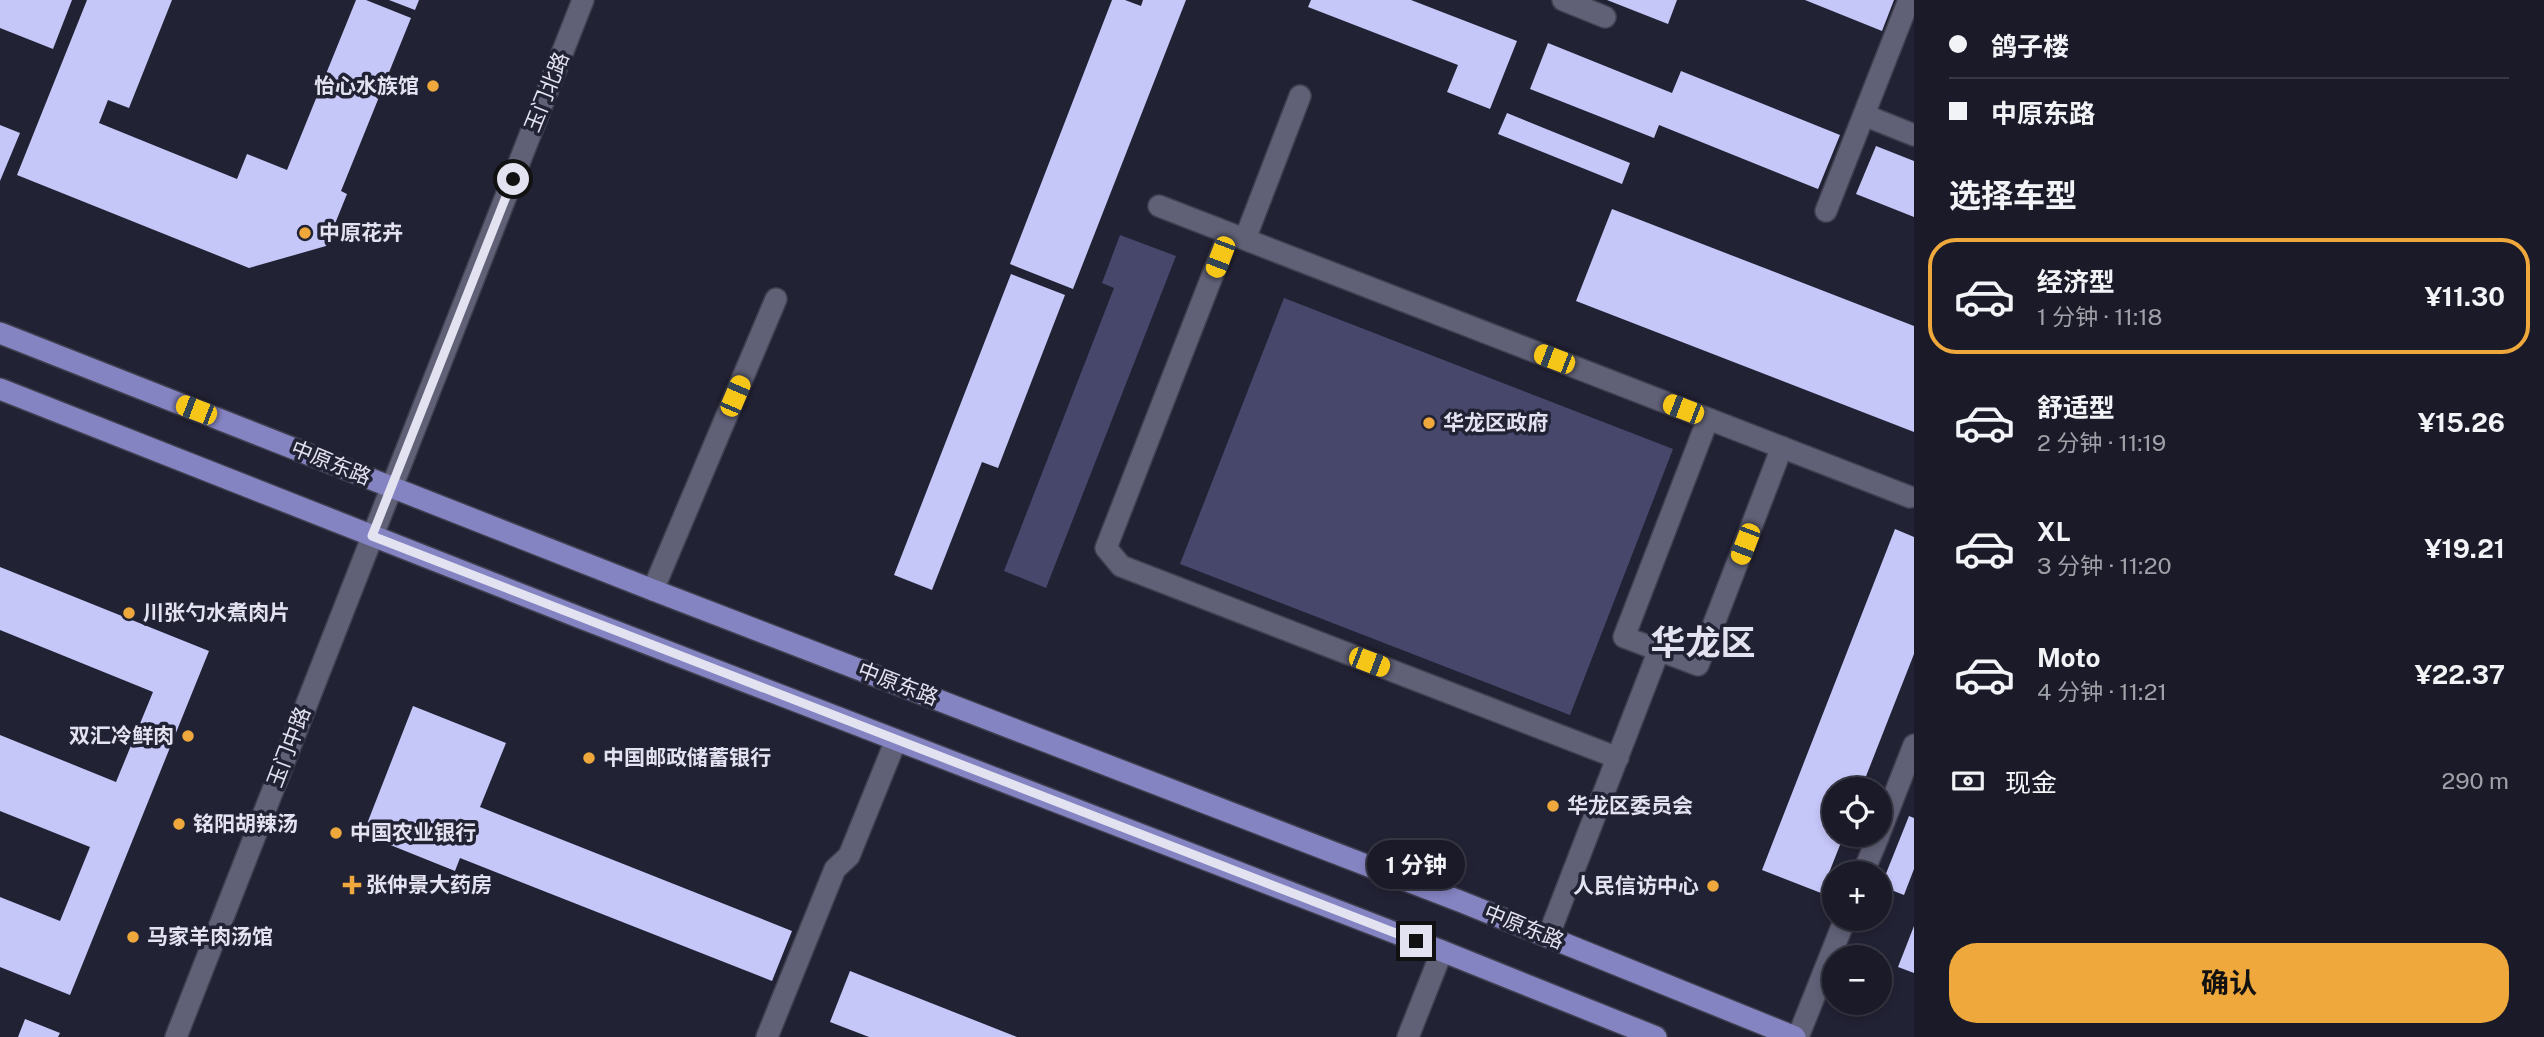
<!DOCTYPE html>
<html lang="zh">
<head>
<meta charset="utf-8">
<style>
  body { margin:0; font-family:"Public Sans","Noto Sans SC",sans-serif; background:#272734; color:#f1f3f6; height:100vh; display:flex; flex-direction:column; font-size:26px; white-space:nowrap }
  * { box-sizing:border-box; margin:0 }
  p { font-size:23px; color:#9fa1a8 }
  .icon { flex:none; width:38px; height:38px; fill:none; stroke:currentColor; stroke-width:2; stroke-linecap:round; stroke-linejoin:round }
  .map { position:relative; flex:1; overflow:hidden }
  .drawer { display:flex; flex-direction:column; background:#1a1a28; width:630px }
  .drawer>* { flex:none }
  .guide { display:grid; align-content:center; height:154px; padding:0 35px; background:#1a1a28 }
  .controls { position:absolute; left:1822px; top:777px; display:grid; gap:14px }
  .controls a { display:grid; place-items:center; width:70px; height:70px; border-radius:50%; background:#1a1a28; box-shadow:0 4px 10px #0003,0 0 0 2px #383845; font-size:35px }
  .end { position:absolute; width:32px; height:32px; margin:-16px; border:9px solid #e2e2f0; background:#111; box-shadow:0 0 0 4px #111 }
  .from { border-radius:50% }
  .bubble { position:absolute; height:49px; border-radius:24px; background:#1a1a28; box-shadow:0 4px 10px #0003,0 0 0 2px #383845; font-size:23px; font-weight:700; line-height:49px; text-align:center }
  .car { position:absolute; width:21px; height:42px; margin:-21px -10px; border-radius:9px; box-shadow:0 0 5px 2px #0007; background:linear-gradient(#f5c518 24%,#345 0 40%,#f5c518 0 76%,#345 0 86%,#f5c518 0) }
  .guide b { display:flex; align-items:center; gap:24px; height:66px; font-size:26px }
  .guide b+b { border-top:2px solid #383845 }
  .guide i { width:18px; height:18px; background:#f1f3f6 }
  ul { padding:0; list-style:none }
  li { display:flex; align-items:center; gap:21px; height:116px; margin:0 14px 10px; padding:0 21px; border:4px solid transparent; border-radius:28px }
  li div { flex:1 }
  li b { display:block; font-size:26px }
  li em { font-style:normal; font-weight:700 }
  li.active { border-color:#eea83c }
  li>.icon { width:63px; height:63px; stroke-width:1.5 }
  h2 { padding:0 35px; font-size:32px; line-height:84px }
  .pay { display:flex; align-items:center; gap:18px; height:77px; padding:0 35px; font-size:26px }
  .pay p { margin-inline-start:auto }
  .primary-button { display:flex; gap:14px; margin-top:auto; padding:14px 35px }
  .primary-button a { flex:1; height:80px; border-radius:28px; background:#eea83c; color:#111; font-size:28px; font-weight:700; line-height:80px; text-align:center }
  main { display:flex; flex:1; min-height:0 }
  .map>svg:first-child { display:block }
</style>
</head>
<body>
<main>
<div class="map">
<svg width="1914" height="1037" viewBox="0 0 1914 1037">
  <rect width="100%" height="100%" fill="#222235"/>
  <path fill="#47476c" d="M1120,235L1176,256L1046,588L1004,571L1114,288L1102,283Z
    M1284,298L1673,449L1570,715L1180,564Z"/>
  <path fill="#c6c7f9" d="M0,0H72L53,49L0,28Z
    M87,0H172L129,108L108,100L99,123L237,179L247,154L287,170L356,0H366L411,18L341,191L347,194L326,246L249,268L17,175Z
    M389,0H419L415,10Z
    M1112,0H1125L1141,6L1143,0H1186L1073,289L1010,264Z
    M1311,0H1411L1517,41L1490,109L1447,92L1458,65L1308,7Z
    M1607,0H1677L1668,24Z
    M1805,0H1894L1882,31Z
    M1548,43L1672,93L1681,71L1840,135L1818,189L1659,125L1654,138L1530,89Z
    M1507,113L1630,163L1622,184L1498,134Z
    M0,125L20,133L0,181Z
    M1876,146L1914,161V217L1856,194Z
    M1612,209L1914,326V432L1576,301Z
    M1011,274L1065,295L998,468L982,462L932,590L894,575Z
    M1895,529L1914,537V654L1861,789H1834V835H1844L1821,893L1762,870Z
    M0,567L209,651L70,995L0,967V897L60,921L90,847L0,811V735L116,782L153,692L0,630Z
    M413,706L506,743L480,807L792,931L772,981L460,858L455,871L363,834Z
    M1909,816L1914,818V869L1904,895L1881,886Z
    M1914,926V973L1898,967Z
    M850,971L1017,1037H869L830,1022Z
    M25,1019L60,1033L58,1037H18Z"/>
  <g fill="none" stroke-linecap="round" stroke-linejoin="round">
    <defs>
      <path id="minor" d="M1563,0L1605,17
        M1864,115L1914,135
        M1159,206L1910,497
        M1826,211L1909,0
        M1229,233L1106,548L1121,566L1618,758
        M1245,239L1300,96
        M1708,419L1624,637L1698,665L1782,447
        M653,590L776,299
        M1880,832L1914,745
        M1863,873L1879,835
        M1548,937L1659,650
        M176,1037L583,0
        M767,1037L835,869L849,856L896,740
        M1408,1037L1442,951
        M1798,1037L1845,919"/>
      <path id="major" d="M0,333L653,590L1462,902L1795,1037
        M0,389L581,618L1442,951L1656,1037"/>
    </defs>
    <use href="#minor" stroke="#3f3f4f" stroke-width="24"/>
    <use href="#major" stroke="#3f3f4f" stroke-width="24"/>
    <use href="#minor" stroke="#606177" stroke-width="21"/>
    <use href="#major" stroke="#8584c3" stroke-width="21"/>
  </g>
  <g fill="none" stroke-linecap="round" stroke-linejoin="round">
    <path stroke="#e2e2f0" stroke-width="9" d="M513,179L372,536L1416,941"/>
  </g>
  <g fill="#eea83c" stroke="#222235" stroke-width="2.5">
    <circle cx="433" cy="86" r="7"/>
    <circle cx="305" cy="233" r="7"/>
    <circle cx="1429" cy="423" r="7"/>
    <circle cx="129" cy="613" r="7"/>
    <circle cx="188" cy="736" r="7"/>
    <circle cx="589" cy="758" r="7"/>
    <circle cx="1553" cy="806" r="7"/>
    <circle cx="179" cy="824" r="7"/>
    <circle cx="336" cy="833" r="7"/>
    <path d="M348.5 874.5h7v7h7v7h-7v7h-7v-7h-7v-7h7z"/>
    <circle cx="1713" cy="886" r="7"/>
    <circle cx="133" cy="937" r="7"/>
  </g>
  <g text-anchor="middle" stroke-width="7" stroke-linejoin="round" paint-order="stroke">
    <g font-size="21" font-weight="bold" fill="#e2e2f0" stroke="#222235" text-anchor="start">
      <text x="419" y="93" text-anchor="end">怡心水族馆</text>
      <text x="319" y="240">中原花卉</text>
      <text x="1443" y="430">华龙区政府</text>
      <text x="143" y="620">川张勺水煮肉片</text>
      <text x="174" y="743" text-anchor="end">双汇冷鲜肉</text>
      <text x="603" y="765">中国邮政储蓄银行</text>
      <text x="1567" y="813">华龙区委员会</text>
      <text x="193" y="831">铭阳胡辣汤</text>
      <text x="350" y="840">中国农业银行</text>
      <text x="366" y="892">张仲景大药房</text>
      <text x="1699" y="893" text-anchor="end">人民信访中心</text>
      <text x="147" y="944">马家羊肉汤馆</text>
    </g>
    <g font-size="21" fill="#e2e2f0" stroke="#222235">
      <text transform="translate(547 92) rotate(-68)" y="7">玉门北路</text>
      <text transform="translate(331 463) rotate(22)" y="7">中原东路</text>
      <text transform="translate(898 684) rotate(21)" y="7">中原东路</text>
      <text transform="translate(289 747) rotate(-69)" y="7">玉门中路</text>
      <text transform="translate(1524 927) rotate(22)" y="7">中原东路</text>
    </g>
    <g font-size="35" font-weight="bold" fill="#e2e2f0" stroke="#222235">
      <text x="1703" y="655">华龙区</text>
    </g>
  </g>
</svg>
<div class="controls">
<a><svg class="icon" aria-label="locate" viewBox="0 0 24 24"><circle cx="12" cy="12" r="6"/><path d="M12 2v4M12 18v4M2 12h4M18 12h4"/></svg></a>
<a>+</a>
<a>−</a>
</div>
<i class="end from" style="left:513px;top:179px"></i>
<i class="end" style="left:1416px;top:941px"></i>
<div class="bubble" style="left:1367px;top:840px;width:98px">1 分钟</div>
<i class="car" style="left:1220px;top:257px;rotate:201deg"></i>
<i class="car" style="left:1554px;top:359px;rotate:291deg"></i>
<i class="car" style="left:735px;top:396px;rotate:23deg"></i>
<i class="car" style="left:1683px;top:409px;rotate:291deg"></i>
<i class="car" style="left:196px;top:410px;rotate:291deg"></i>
<i class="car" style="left:1745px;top:544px;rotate:201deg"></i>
<i class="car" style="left:1369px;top:662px;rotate:111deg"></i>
</div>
<section class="drawer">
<div class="guide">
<b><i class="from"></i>鸽子楼</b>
<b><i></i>中原东路</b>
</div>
<h2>选择车型</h2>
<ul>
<li class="active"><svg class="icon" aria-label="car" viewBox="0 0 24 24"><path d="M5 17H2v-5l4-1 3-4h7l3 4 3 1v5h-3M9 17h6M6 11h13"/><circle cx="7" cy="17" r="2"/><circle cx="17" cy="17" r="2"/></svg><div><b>经济型</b><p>1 分钟 · 11:18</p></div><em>¥11.30</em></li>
<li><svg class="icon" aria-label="car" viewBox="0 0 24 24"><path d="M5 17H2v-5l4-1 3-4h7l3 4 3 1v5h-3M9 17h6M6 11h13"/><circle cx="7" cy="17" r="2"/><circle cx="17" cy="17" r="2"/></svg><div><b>舒适型</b><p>2 分钟 · 11:19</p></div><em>¥15.26</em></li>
<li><svg class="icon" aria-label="car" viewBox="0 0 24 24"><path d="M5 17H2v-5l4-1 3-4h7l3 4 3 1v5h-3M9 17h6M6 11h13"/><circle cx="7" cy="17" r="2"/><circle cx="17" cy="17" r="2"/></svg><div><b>XL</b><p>3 分钟 · 11:20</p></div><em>¥19.21</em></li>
<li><svg class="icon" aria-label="car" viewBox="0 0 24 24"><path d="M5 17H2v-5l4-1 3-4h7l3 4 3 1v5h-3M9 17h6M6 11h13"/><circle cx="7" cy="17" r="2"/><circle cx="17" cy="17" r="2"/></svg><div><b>Moto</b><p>4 分钟 · 11:21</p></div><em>¥22.37</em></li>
</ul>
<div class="pay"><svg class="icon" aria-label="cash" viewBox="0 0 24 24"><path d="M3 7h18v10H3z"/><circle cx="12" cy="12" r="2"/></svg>现金<p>290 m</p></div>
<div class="primary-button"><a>确认</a></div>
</section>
</main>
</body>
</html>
